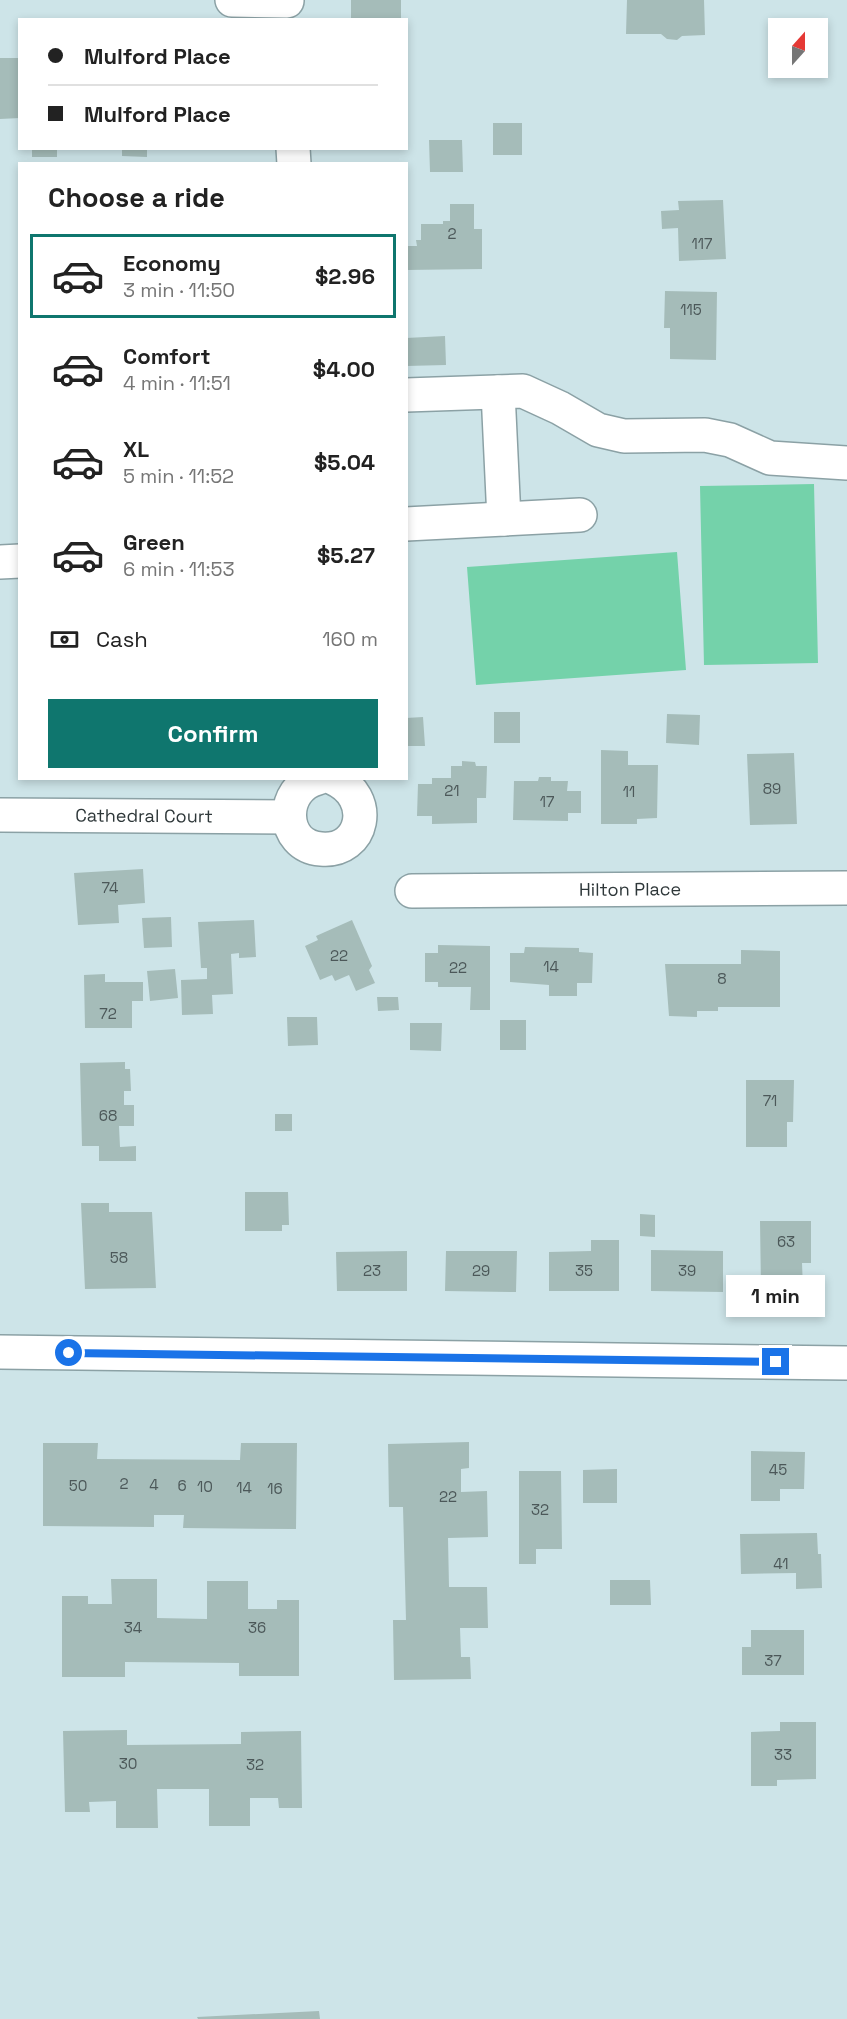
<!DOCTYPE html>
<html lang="en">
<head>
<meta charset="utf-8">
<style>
  body { margin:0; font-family:"Space Grotesk",sans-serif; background:#f6f6f6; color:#222; height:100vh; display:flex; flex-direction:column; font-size:22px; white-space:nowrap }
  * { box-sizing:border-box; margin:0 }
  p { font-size:20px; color:#767676 }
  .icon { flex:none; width:33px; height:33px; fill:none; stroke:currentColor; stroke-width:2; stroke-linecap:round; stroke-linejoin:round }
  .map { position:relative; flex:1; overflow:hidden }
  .sheet { position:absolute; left:18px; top:162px; width:390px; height:618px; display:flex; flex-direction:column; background:#fff; border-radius:0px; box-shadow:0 3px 9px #0003 }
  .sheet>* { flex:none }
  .hud { position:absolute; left:18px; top:18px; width:390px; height:132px; border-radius:0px; box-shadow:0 3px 9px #0003; display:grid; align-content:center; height:132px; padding:0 30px; background:#fff }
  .needle { width:39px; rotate:21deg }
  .tools { position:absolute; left:768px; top:18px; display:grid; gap:12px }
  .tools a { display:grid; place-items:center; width:60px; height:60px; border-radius:0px; background:#fff; box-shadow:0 3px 9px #0003; font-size:30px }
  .end { position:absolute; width:27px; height:27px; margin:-14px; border:8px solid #1a73e8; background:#fff; box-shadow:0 0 0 3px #fff }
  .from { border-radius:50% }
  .bubble { position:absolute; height:42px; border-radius:0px; background:#fff; box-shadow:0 3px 9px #0003; font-size:20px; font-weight:700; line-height:42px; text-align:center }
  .hud b { display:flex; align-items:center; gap:21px; height:57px; font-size:22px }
  .hud b+b { border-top:2px solid #e0e0e0 }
  .hud i { width:15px; height:15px; background:#222 }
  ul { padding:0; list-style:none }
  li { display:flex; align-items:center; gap:18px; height:84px; margin:0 12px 9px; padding:0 18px; border:3px solid transparent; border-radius:0px }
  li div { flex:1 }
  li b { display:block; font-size:22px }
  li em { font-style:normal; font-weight:700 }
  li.current { border-color:#0f766e }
  li>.icon { width:54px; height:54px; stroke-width:1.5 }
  h2 { padding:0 30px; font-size:27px; line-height:72px }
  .pay { display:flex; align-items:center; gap:15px; height:66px; padding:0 30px; font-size:22px }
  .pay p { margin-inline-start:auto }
  .primary-button { display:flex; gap:12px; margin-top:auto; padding:12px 30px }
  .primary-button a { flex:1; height:69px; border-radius:0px; background:#0f766e; color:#fff; font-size:24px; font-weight:700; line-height:69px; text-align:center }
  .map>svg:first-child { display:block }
</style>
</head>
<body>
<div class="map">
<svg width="847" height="2019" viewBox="0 0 847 2019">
  <rect width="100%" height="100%" fill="#cde4e8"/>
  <path fill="#74d2aa" d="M814,484L818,663L704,665L700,486Z
    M677,552L686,670L476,685L467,567Z"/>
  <path fill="#a5bcb9" d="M351,0H401V20H351Z
    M627,0H704L705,35L682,36L677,40L667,39L661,34H626Z
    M0,58H20V118L0,119Z
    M493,123H522V155H493Z
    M429,140H462L463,172H430Z
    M32,148H57V157H32Z
    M122,148H147V157L122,156Z
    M723,200L726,259L679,261L678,228L662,229L661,211L679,210L678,201Z
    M450,204H474V229H482V269L406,270V246H417L416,240H421V224H443V221H450Z
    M665,291L717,292L716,360L670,359V328H664Z
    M445,336L446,365L406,366V338Z
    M494,712H520V743H494Z
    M667,714L700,715L699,745L666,743Z
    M423,717L425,746H406V718Z
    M601,750L628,751V765H658L657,818L637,819V824H601Z
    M794,753L797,824L750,825L747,754Z
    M462,761L475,762L476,766H487L486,798H477V823L432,824V816H417L418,784H432V778H451V766H462Z
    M539,777H551V781H568L567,791H581V813H568V821L513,820L514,781H538Z
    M143,869L145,903L118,905L119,923L78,925L74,873Z
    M171,917L172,947L144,948L142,918Z
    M254,920L256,957L239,958V953L231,954L233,994L212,995L213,1014L182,1015L181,980L207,979V968H201L198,922Z
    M352,920L372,966L369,970L375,983L356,991L349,975L335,981L332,975L320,980L305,946L318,940L316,936Z
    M438,945L490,946V1010H470L471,987H438V982H425V953H438Z
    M525,947L579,948V952L593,953L592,983H577V996H549V985L510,982V953H524Z
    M741,950L780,951V1007H718V1011H697V1017L669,1016L665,964H741Z
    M175,969L178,998L150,1001L147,971Z
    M105,974V982H143V1001H132V1028H85L84,975Z
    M377,997H398L399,1010L378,1011Z
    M287,1017H317L318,1045L288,1046Z
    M500,1020H526V1050H500Z
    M410,1023H442L441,1051L410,1050Z
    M125,1062V1069H130L131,1091H124V1105H134V1126H119L120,1147L136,1146V1161H99V1146H82L80,1063Z
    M746,1080H794L793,1122H787V1147H746Z
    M275,1114H292V1131H275Z
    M245,1192H288L289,1225H282V1231H245Z
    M81,1203H109V1212H152L156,1288L85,1289Z
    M640,1214L655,1215V1237L640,1236Z
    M760,1221H811V1263H802L803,1289H761Z
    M591,1240H619V1291H549V1252L591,1251Z
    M651,1250L723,1251V1292L651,1291Z
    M407,1251V1291H337L336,1252Z
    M446,1251H517L516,1292L445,1291Z
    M469,1442V1468L461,1469V1492L487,1491L488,1537L448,1538L449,1587H487L488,1628H460L461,1657H470L471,1679L394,1680L393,1620H406L403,1507H389L388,1444Z
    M43,1443H98L97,1459L240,1460L241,1443H297L296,1529L183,1528L184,1515H154V1527L43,1526Z
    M751,1451L805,1452L804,1489H780V1501H751Z
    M617,1469V1503H583V1470Z
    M519,1471H561L562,1549H536V1564H519Z
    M817,1533L818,1554H821L822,1588L796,1589V1573L741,1574L740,1534Z
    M111,1579H157V1618L207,1619V1581H248V1609H277V1600H299V1676H239V1663L125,1662V1677H62V1596H88V1604H112Z
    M610,1580H650L651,1605H610Z
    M751,1630H804V1675H742V1647H751Z
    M780,1722H816V1779L777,1780V1786H751V1732L780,1731Z
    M127,1730V1745L241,1744V1732L301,1731L302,1808H279L278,1798H250V1826H209V1789H157L158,1828H116V1801L89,1802L90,1812H65L63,1731Z
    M319,2011L320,2019H198L197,2017Z"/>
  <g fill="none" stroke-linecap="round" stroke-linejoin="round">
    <defs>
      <g id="minor">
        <path d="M232,0L287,1"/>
        <path d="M293,148L294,164"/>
        <path d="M498,392L504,519"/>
        <path d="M406,395L523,391L560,408L598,430L624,436L705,435L730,440L770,458L847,463"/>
        <path d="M406,524L580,515"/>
        <path d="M0,562L20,561"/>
        <path d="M318,778C279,788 280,846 321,849C364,853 376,797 333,778"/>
        <path id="s1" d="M0,815L288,817"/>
        <path id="s2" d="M412,891L847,888"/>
        <path d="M0,1352L847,1363"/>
      </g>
    </defs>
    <use href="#minor" stroke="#8ba1a5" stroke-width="36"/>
    <use href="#minor" stroke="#fff" stroke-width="33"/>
  </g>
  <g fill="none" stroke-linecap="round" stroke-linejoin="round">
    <path stroke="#1a73e8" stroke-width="8" d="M69,1353L776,1362"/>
  </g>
  <g text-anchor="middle" stroke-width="5" stroke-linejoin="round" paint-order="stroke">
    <g font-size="15" fill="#4c5859">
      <text x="452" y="239">2</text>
      <text x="702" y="249">117</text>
      <text x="691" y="315">115</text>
      <text x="772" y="794">89</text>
      <text x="452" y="796">21</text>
      <text x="629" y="797">11</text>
      <text x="547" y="807">17</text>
      <text x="110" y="893">74</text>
      <text x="339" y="961">22</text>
      <text x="551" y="972">14</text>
      <text x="458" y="973">22</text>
      <text x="722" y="984">8</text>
      <text x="108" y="1019">72</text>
      <text x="770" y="1106">71</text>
      <text x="108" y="1121">68</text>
      <text x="786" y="1247">63</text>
      <text x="119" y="1263">58</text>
      <text x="372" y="1276">23</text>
      <text x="481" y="1276">29</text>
      <text x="584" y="1276">35</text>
      <text x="687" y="1276">39</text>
      <text x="778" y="1475">45</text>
      <text x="124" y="1489">2</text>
      <text x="154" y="1490">4</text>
      <text x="78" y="1491">50</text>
      <text x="182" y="1491">6</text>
      <text x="205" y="1492">10</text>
      <text x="244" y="1493">14</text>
      <text x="275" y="1494">16</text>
      <text x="448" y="1502">22</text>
      <text x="540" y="1515">32</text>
      <text x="781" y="1569">41</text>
      <text x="133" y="1633">34</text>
      <text x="257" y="1633">36</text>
      <text x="773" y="1666">37</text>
      <text x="783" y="1760">33</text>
      <text x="128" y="1769">30</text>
      <text x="255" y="1770">32</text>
    </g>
    <g font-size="18" fill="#2e3739" stroke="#fff">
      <text dy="6" stroke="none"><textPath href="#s1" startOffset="144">Cathedral Court</textPath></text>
      <text dy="6" stroke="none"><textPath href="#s2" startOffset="218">Hilton Place</textPath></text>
    </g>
  </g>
</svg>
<div class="tools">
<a><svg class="needle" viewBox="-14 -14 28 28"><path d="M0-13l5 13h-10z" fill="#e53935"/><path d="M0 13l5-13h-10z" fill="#767676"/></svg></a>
</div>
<i class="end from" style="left:69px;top:1353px"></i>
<i class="end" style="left:776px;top:1362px"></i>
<div class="bubble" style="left:726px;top:1275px;width:99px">1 min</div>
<div class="hud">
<b><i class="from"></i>Mulford Place</b>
<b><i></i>Mulford Place</b>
</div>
<section class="sheet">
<h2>Choose a ride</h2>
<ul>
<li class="current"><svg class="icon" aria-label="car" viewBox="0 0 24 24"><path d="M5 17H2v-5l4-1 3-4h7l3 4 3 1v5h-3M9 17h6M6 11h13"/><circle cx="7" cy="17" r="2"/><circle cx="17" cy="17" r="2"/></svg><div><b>Economy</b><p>3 min · 11:50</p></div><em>$2.96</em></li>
<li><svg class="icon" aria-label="car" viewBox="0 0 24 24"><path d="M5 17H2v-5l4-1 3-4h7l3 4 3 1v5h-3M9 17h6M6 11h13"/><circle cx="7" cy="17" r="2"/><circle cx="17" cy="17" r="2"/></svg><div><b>Comfort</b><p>4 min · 11:51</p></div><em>$4.00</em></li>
<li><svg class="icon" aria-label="car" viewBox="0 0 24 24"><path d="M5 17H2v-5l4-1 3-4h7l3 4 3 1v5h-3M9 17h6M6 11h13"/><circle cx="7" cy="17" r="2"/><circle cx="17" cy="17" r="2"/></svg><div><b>XL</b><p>5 min · 11:52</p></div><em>$5.04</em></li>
<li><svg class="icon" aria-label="car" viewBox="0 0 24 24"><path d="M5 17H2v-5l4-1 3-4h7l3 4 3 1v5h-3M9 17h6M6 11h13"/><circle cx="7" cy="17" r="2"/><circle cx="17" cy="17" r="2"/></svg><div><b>Green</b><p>6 min · 11:53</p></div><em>$5.27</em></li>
</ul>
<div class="pay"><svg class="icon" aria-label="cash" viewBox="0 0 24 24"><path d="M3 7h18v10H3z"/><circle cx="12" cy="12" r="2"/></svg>Cash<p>160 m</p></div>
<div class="primary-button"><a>Confirm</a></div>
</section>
</div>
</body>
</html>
